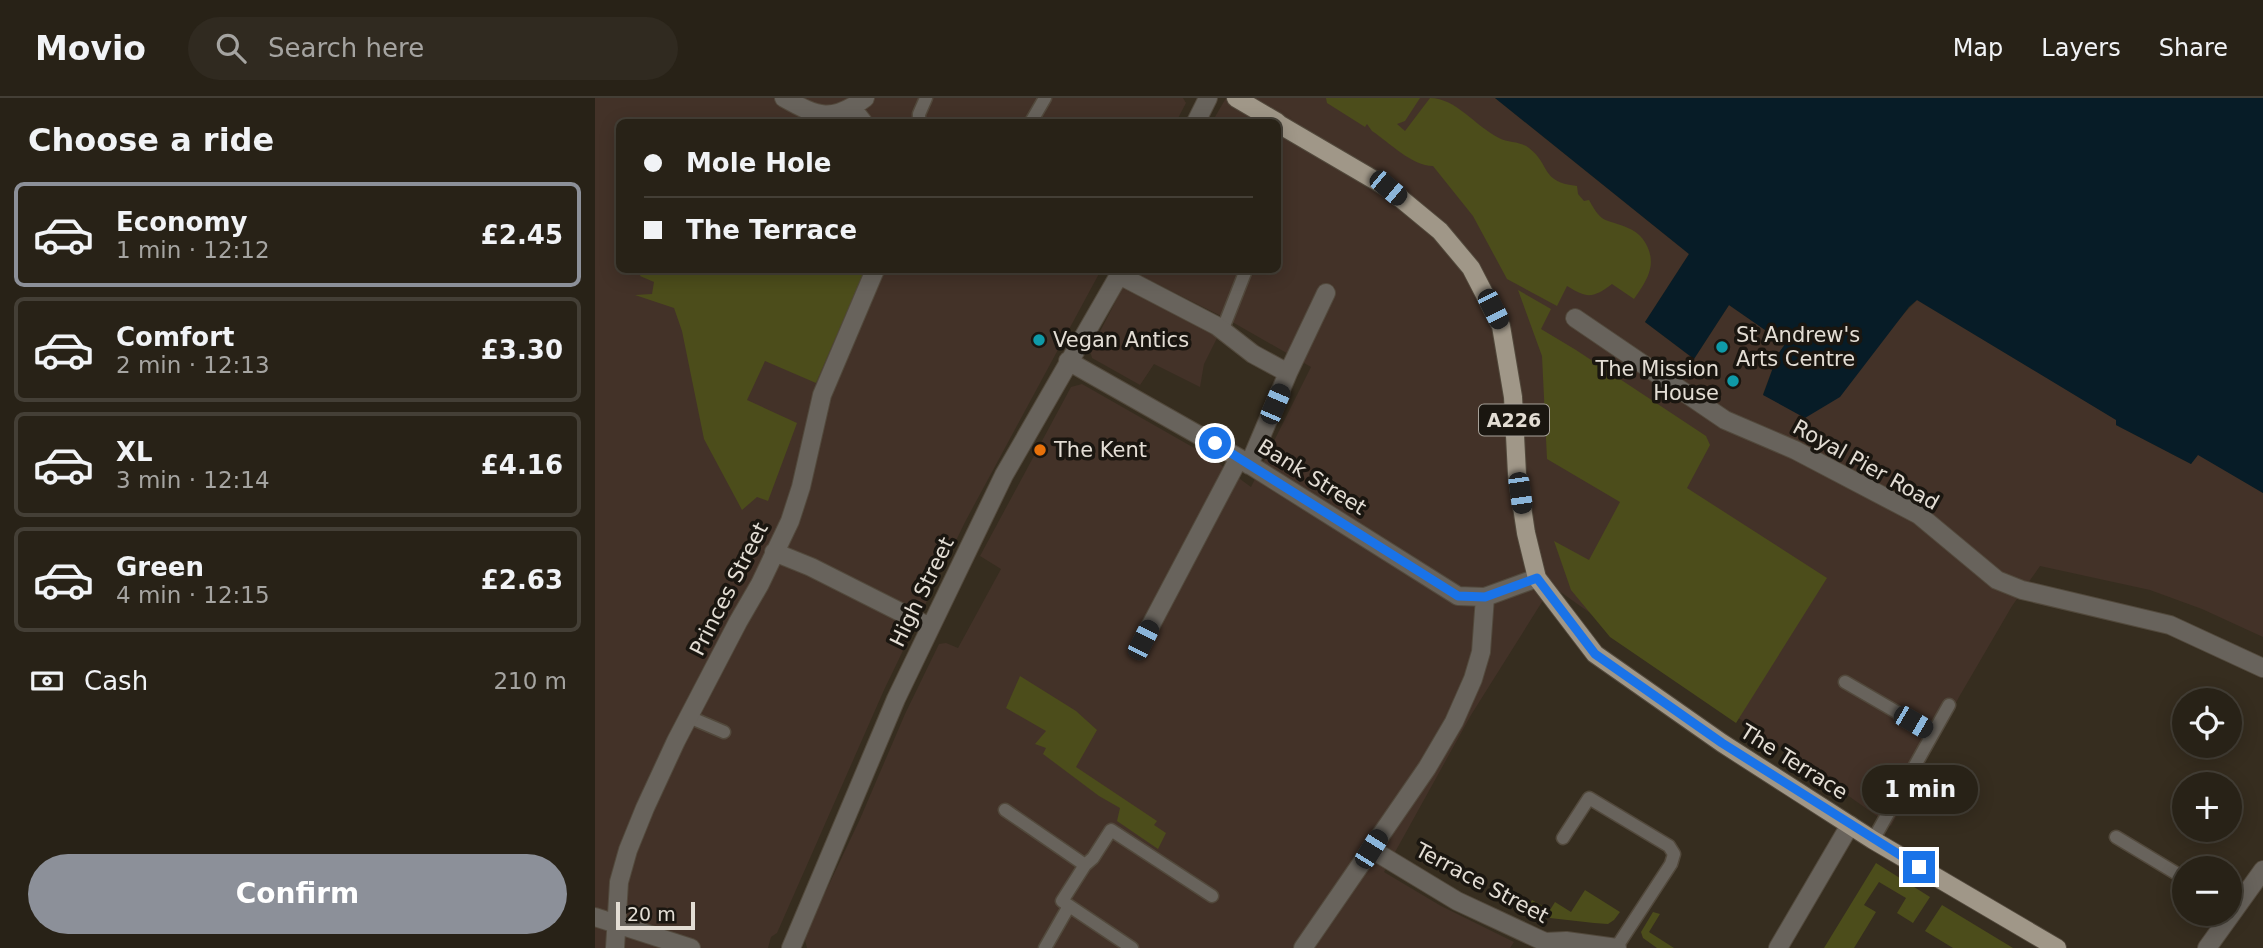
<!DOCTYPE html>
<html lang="en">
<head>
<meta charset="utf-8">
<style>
  body { margin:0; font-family:"DejaVu Sans",sans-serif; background:#302a20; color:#f1f3f6; height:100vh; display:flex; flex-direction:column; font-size:26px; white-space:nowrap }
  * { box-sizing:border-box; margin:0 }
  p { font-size:23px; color:#a5a4a1 }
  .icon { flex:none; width:38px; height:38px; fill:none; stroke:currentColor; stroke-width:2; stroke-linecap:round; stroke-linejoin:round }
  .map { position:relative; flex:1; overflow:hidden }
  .sheet { display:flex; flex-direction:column; background:#282217; width:595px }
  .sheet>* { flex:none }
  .banner { position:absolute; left:21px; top:21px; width:665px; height:154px; border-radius:10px; box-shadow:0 4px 18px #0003,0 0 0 2px #443f36; display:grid; align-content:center; height:154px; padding:0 28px; background:#282217 }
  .controls { position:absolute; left:1577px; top:590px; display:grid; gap:14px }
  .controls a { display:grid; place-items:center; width:70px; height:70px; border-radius:50%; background:#282217; box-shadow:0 4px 18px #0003,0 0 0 2px #443f36; font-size:35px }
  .scale { position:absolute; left:21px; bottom:18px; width:79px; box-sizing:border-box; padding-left:7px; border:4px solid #e3ddd4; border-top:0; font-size:19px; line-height:24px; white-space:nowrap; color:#e3ddd4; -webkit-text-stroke:5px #1a1610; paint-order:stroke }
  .end { position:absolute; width:32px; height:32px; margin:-16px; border:9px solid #1a73e8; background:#fff; box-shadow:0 0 0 4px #fff }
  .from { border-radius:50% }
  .bubble { position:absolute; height:49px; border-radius:24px; background:#282217; box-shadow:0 4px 18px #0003,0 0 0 2px #443f36; font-size:23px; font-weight:700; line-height:49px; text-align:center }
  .car { position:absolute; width:21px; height:42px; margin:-21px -10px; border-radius:9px; box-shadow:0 0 5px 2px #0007; background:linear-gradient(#222 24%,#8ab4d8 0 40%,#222 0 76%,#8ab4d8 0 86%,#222 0) }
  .banner b { display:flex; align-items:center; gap:24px; height:66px; font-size:26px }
  .banner b+b { border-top:2px solid #443f36 }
  .banner i { width:18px; height:18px; background:#f1f3f6 }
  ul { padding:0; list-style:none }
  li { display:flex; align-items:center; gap:21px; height:105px; margin:0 14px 10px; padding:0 14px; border:4px solid #443f36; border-radius:10px }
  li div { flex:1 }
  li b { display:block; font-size:26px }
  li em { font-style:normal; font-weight:700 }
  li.current { border-color:#8c9099 }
  li>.icon { width:63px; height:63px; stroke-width:1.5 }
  h2 { padding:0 28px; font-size:32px; line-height:84px }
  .pay { display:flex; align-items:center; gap:18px; height:77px; padding:0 28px; font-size:26px }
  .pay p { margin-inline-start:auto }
  .primary-button { display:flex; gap:14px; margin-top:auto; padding:14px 28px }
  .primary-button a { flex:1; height:80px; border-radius:42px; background:#8c9099; color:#fff; font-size:28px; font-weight:700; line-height:80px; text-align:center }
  header { display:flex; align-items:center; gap:42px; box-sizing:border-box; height:98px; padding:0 35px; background:#282217; border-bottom:2px solid #443f36 }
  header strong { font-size:33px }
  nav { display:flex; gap:38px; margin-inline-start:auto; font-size:24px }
  .search { width:490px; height:63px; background:#302a20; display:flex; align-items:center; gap:18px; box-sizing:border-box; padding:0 24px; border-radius:38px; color:#a5a4a1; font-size:26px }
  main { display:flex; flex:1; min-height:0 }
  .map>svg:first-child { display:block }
</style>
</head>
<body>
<header>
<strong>Movio</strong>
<div class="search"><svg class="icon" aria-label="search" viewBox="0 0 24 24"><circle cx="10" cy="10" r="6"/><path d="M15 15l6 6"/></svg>Search here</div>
<nav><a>Map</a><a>Layers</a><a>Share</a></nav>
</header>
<main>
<section class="sheet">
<h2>Choose a ride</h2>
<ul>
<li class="current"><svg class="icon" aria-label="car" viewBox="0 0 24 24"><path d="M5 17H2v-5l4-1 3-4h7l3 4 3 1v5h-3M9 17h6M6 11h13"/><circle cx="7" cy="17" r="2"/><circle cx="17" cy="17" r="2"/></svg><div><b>Economy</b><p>1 min · 12:12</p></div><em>£2.45</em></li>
<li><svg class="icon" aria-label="car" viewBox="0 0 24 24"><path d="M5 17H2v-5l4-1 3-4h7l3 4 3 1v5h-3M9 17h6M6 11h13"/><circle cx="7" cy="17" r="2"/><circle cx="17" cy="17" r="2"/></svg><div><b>Comfort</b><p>2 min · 12:13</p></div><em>£3.30</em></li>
<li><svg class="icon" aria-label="car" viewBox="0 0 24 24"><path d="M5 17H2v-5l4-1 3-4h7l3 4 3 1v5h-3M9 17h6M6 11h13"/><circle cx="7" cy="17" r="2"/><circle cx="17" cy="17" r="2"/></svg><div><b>XL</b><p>3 min · 12:14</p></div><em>£4.16</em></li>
<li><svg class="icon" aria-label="car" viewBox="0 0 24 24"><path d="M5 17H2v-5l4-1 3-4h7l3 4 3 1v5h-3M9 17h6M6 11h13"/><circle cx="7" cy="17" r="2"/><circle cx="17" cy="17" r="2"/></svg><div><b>Green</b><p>4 min · 12:15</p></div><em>£2.63</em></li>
</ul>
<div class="pay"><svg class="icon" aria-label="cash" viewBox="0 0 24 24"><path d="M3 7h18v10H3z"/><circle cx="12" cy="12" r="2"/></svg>Cash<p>210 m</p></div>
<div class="primary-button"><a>Confirm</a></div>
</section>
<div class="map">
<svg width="1668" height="850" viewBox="0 0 1668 850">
  <rect width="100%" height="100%" fill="#362d1f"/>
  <path fill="#433228" d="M0,0H588L591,5L581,24H24V172H506L370,424L289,592L182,835L176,839L173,850H0Z
    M631,0H900L1094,156L1050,224L1099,261L1134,207L1191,246L1183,256L1168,296L1210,320L1322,202L1522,322L1521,327L1596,366L1603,356L1668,395V539L1607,511L1555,492L1445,468L1417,508L1364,599L1296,728L957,488L876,617L789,774L846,808L919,844L915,850H212L209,839L265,721L310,616L344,546L351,545L363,550L406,471L385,458L476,289L487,286L615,359L656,389L716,269L632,221L538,174L539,172H682V24H617Z
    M530,185L625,234L609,266L605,289L559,266L545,287L497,260L495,253Z"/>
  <path fill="#4c4d1b" d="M731,0H825L810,23L802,26L810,33L835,0C861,0 880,28 904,40C913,45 925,43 934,50C956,67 945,84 982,88L983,96L989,103L994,102C1008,128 1011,120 1033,130C1049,136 1059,155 1055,171C1053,181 1045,192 1039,201L1017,186C997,201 992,200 972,188L962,208L912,181L878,118L838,68C817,68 795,45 777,33L772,26L770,29L732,5Z
    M48,172H270L221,285L170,263L152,302L202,325L173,403L162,399L147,412L109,341L87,233L79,210L40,197L57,196L59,184L45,178Z
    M923,192L956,211L946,231L981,252L1111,338L1115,347L1092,390L1232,480L1141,625L1015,539L976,492L959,443L994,462L1025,404L952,361L947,258Z
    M425,578L481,613L502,632L481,669L562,723L559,727L571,735L563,751L522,723L525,710L504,698L448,656L451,650L440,646L451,633L411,610Z
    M1281,765L1335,799L1318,825L1302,815L1311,800L1284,784L1269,807L1281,814L1259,850H1229Z
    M990,792L1025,814L1019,822L1013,826L999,825L946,819L933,810L937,802L955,812L960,804L976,814Z
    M1347,807L1418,850H1358L1330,833Z
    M1058,814L1065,816L1054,834L1079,850H1062L1048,840L1046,834Z"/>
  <path fill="#071c27" d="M900,0H1668V395L1603,357L1596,366L1521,327V322L1322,202L1314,209L1245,299L1210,320L1168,297L1183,256L1190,246L1134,207L1099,261L1050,224L1094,156Z"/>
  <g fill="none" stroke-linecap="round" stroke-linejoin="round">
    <defs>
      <path id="lane" d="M324,24V16L331,0
        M436,24L450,0
        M627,233L651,172
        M1250,584L1336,634
        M94,619L129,634
        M410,712L490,767L467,803L537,850
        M1521,739L1589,780
        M968,740L994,700L1074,748L1079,756L1076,766L1021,850
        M1278,742L1354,607
        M490,767L498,760L516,732L617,798
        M450,850L474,808"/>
      <path id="street" d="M189,0C223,19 237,25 270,0
        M257,10L268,24
        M601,24L613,0
        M524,177L622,228L658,256L693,275
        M980,220L1130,322L1200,352L1324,417L1402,482L1427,492L1575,527L1668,570
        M473,263L644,360L863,498L890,499L942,480
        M654,367L693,275L731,195
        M179,454L216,469L335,529
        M548,542L644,360
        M776,751L862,803L950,844L971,843L1022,850
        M0,819L96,850
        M20,850L24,784L33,752L50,710L81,643L143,524L165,486L195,423L206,389L227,297L280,172
        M196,850L301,601L409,377L527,172
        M708,850L832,670L859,624L878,581L886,554L890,499
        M1183,850L1255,727
        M1612,850L1668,772"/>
      <path id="primary" d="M641,0L682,24
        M682,25L793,90L845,133L876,170L906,228L918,299L922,376L931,435L942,480L1000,556L1127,645L1278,742L1462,850"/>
    </defs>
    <use href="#lane" stroke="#52493c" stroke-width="15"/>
    <use href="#street" stroke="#52493c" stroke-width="20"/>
    <use href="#primary" stroke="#52493c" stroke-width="20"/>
    <use href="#lane" stroke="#68635c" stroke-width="12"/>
    <use href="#street" stroke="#68635c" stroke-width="18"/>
    <use href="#primary" stroke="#a09788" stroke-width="18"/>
  </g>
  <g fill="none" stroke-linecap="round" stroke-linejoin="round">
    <path stroke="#1a73e8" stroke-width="9" d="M620,345L863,498L890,499L942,480L1000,556L1127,645L1324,769"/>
  </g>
  <g fill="#0f9aa8" stroke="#1a1610" stroke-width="2.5">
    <circle cx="444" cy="242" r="7"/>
    <circle cx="1127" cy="249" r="7"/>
    <circle cx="1138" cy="283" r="7"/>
  </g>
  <circle fill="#e8710a" stroke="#1a1610" stroke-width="2.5" cx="445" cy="352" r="7"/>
  <g text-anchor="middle" stroke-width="7" stroke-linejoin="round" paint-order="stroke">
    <rect fill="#1a1610" stroke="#a7a199" stroke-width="2" x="884" y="306.5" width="70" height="31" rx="5"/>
    <g font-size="19" font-weight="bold" fill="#e3ddd4">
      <text x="919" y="329">A226</text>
    </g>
    <g font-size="21" fill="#e3ddd4" stroke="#1a1610" text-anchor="start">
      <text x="1141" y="244">St Andrew's<tspan x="1141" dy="24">Arts Centre</tspan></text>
      <text x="458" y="249">Vegan Antics</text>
      <text x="1124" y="278" text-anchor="end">The Mission<tspan x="1124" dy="24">House</tspan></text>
      <text x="459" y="359">The Kent</text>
    </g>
    <g font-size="21" fill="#e3ddd4" stroke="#1a1610">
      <text transform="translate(1271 367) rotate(29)" y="7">Royal Pier Road</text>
      <text transform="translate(717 379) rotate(32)" y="7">Bank Street</text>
      <text transform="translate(134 491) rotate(-63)" y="7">Princes Street</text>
      <text transform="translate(327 494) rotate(-64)" y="7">High Street</text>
      <text transform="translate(1199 664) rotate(32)" y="7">The Terrace</text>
      <text transform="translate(887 785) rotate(28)" y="7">Terrace Street</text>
    </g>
  </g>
</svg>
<div class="controls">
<a><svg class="icon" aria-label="locate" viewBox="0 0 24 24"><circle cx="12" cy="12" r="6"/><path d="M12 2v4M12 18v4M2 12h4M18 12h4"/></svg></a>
<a>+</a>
<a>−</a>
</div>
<div class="scale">20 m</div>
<i class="end from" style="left:620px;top:345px"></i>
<i class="end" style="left:1324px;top:769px"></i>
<div class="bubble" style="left:1267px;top:667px;width:116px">1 min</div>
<i class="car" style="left:793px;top:90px;rotate:130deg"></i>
<i class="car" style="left:898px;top:211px;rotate:153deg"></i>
<i class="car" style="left:680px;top:306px;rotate:23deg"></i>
<i class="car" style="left:925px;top:395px;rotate:172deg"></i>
<i class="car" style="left:548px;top:542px;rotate:27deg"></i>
<i class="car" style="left:1318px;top:624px;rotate:120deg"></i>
<i class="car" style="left:776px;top:751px;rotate:32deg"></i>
<div class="banner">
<b><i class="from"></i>Mole Hole</b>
<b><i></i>The Terrace</b>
</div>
</div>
</main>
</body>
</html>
